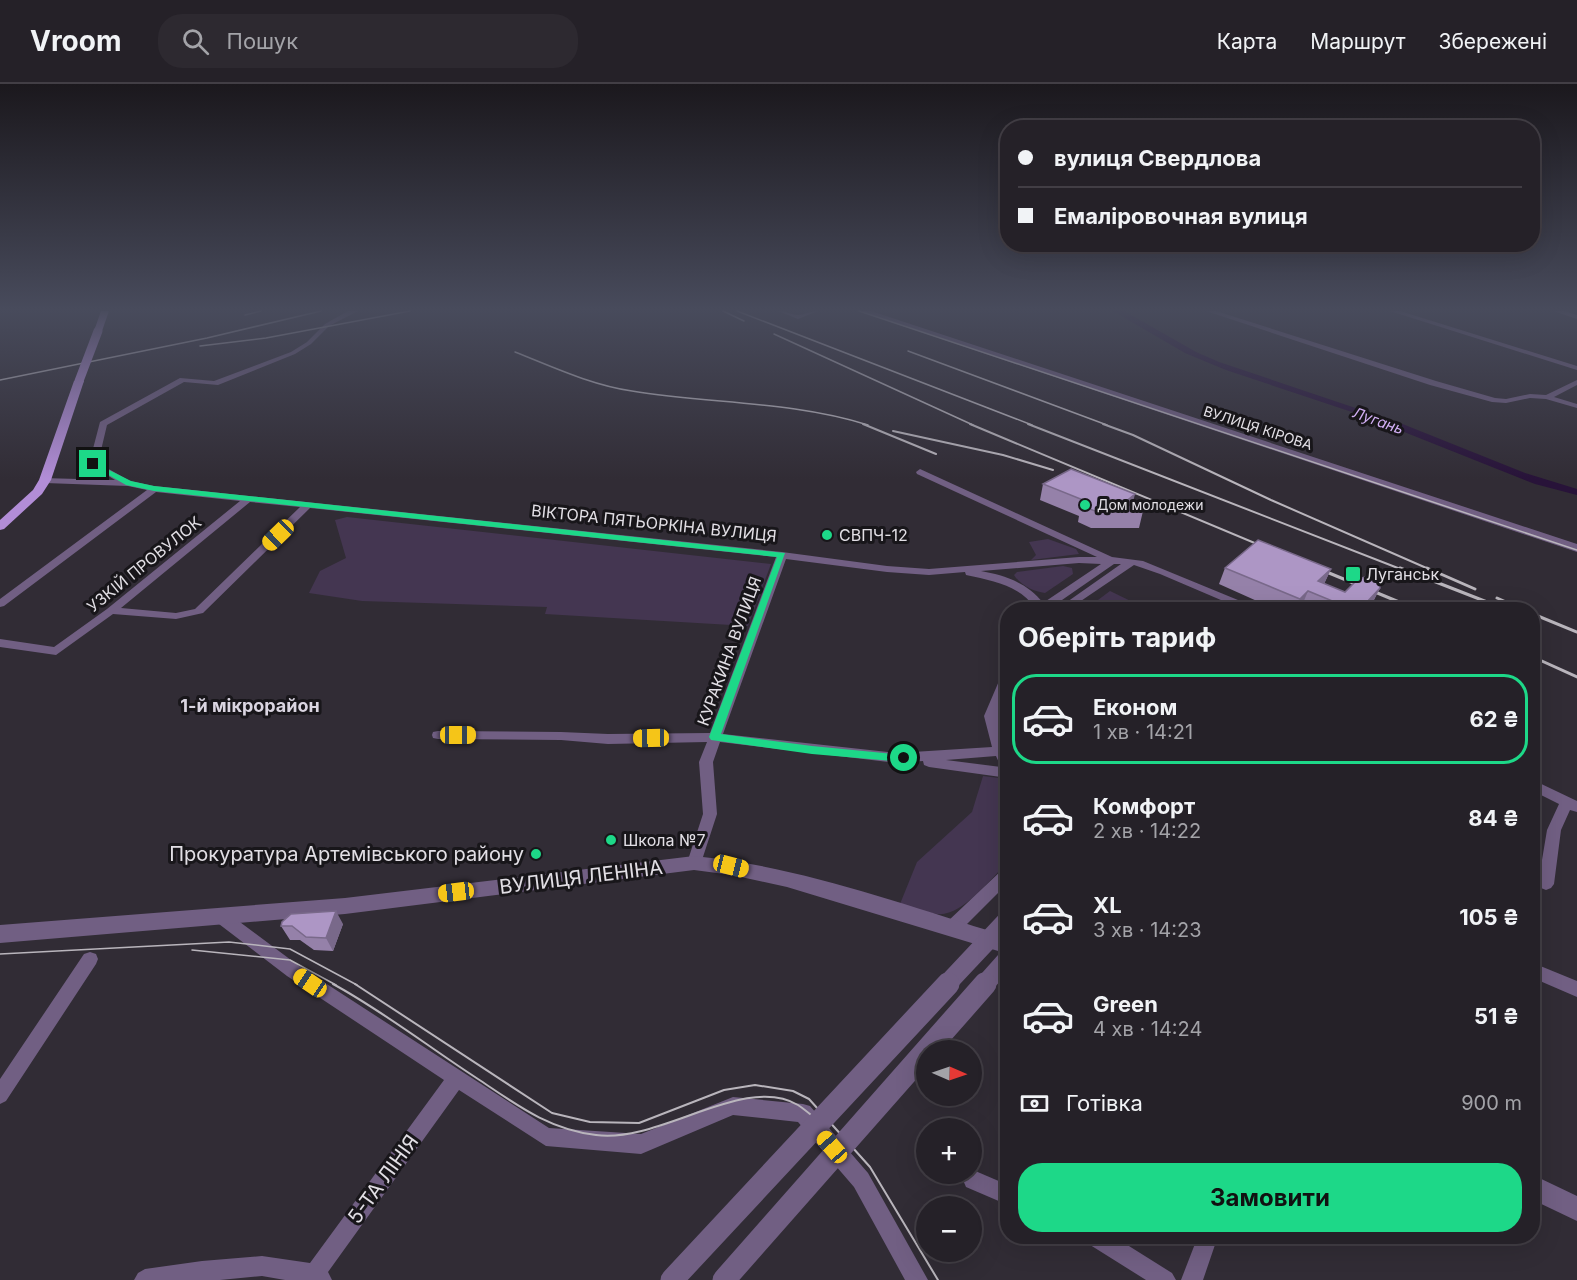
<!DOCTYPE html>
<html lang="uk">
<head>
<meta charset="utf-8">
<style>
  body { margin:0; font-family:Inter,sans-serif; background:#2d2930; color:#f1f3f6; height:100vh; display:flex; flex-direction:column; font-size:22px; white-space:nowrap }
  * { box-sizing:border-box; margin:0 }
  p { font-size:20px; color:#a3a3a8 }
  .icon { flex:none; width:33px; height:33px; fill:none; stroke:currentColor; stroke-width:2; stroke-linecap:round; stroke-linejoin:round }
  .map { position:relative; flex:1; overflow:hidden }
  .panel { position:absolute; left:1000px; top:518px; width:540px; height:642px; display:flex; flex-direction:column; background:#252128; border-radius:24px; box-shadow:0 6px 24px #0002,0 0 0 2px #423e45 }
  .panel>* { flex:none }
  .top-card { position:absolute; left:1000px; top:36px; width:540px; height:132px; border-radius:24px; box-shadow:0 6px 24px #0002,0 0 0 2px #423e45; display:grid; align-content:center; height:132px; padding:0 18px; background:#252128 }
  .needle { width:39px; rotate:92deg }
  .controls { position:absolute; left:916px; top:956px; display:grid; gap:12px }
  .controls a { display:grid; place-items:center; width:66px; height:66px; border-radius:50%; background:#252128; box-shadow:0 6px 24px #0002,0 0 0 2px #423e45; font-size:30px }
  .end { position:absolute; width:27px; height:27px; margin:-14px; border:8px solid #1dd888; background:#111; box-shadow:0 0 0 3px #111 }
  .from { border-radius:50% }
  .car { position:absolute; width:18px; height:36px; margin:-18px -9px; border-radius:8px; box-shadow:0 0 4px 2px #0007; background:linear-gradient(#f5c518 24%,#345 0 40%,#f5c518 0 76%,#345 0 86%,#f5c518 0) }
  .top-card b { display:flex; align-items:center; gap:21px; height:57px; font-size:22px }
  .top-card b+b { border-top:2px solid #423e45 }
  .top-card i { width:15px; height:15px; background:#f1f3f6 }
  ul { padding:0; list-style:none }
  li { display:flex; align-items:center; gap:18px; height:90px; margin:0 12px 9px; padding:0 6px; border:3px solid transparent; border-radius:24px }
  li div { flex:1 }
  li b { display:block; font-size:22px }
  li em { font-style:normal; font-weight:700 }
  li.current { border-color:#1dd888 }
  li>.icon { width:54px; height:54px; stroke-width:1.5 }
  h2 { padding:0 18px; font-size:27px; line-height:72px }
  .pay { display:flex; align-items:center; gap:15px; height:66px; padding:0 18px; font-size:22px }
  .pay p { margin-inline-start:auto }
  .cta { display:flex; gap:12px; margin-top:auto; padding:12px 18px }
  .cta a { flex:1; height:69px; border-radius:24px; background:#1dd888; color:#111; font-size:24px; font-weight:700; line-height:69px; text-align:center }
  header { display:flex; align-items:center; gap:36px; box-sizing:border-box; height:84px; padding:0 30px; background:#252128; border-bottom:2px solid #423e45 }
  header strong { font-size:28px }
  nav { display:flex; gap:33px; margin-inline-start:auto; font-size:21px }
  .search { width:420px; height:54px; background:#2d2930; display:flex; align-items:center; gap:15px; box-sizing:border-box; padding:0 21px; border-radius:24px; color:#a3a3a8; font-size:22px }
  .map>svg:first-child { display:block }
</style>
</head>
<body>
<header>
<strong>Vroom</strong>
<div class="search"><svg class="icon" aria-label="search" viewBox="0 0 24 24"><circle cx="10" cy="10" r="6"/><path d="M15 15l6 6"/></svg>Пошук</div>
<nav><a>Карта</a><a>Маршрут</a><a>Збережені</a></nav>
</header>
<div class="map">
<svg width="1577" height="1196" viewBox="0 0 1577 1196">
  <rect width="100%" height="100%" fill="#312c35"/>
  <path fill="#443651" d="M347,433L771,480L748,542L545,530L547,523L362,517L309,509L320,487L346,474L335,436Z
    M1048,455L1076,465L1079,470L1031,476L1036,471L1029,458Z
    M1063,482L1072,484L1073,490L1045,509C1034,508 1020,501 1014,491L1017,488Z
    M1110,507L1141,522L1140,525H1086Z
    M983,692L999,694L1008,698V778C991,794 962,833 937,830C925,828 912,823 900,820L917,778L972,728Z"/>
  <path fill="#281339" d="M1113,227H1124L1196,268L1219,278L1400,339L1525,389L1577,405V411L1535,400L1364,332L1226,286L1185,269Z"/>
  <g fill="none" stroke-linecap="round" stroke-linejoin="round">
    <path fill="#715f83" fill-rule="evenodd" d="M348,227H358L329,242L311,260L295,270L218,301L184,298L107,341L98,379L130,397L154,402L782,468L887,482L929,485L1079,473H1097L917,390L916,388L920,385L1112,473L1143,477L1255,523L1256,525H1242L1160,490L1134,481L1069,525H1057L1121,480H1114L1049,525H1036C1019,501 994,497 966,491L965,488L929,491L887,488L786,475L723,650L897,669L992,663L984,632L1002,590L1008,586V602L999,631L1008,636V645L999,642L1004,663L1008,662V694L929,683L924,681L923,677L897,679L720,658L713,678L717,730L701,779L699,783L694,785L689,783L687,779L703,730L699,678L707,658L608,660L561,656L438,655L433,654L432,651L433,648L438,647L561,648L608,650L710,649L776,473L310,424L203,529L176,535L113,530L56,571L0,563V555L54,563L107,525L240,417L156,408L4,522L0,523V515L147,406L128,402L45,399L41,396L42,394L115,396L89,380L100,338L180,294L214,297L291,268L307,258L325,240ZM250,418L300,423L195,525L176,529L121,524ZM1079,479L1101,480L1043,519C1028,499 1004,491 981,487ZM996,672L1001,683L946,676Z
      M778,227C785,227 793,231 798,231C803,231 811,227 818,227L798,235Z
      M1206,227H1216L1436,297L1495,314L1506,315L1530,310L1546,311L1577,296V301L1554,313L1577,320V324L1546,315L1530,314L1506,319L1492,318L1430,301Z
      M1390,227H1400L1577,282V286Z
      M1553,227H1564L1577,231V235Z
      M1533,696L1577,717V728L1570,726L1561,746L1554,800L1551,804L1546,806L1541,804L1538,800L1547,746L1559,720L1533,707Z
      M1008,783V799L959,848L953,850L947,848L945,843L947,838L1003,785Z
      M220,825L225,827L299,882L549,1044L641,1050L733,1013L803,1020L810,1022L868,1089L928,1196H905L854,1103L798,1038L733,1031L641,1070L546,1062L459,1006L328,1188L332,1196H285L262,1192L220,1196H134L138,1189L145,1185L202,1177L262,1172L310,1179L444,996L287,892L215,837L212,832L215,827Z
      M90,868L96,870L98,875L96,880L6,1017L0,1020V995L84,870Z
      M1533,879L1577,897V913L1533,894Z
      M973,1086L1008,1101V1121L966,1103L963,1096L966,1089H972Z
      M1084,1152H1113L1172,1189L1176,1196H1146L1087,1159Z
      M1198,1152H1218L1203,1196H1181Z"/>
    <path fill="#715f83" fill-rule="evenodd" d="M858,227H871L1577,460V468Z
      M694,772C791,781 894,817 987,846L1008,852V870L787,803L732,791L694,786L345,830L0,859V841L345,814Z
      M1533,1091L1577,1112V1137L1533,1116Z"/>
    <path fill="#b28dd7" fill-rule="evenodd" d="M101,227H109L102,247L98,250L94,247Z
      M79,294L84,297L51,396L42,410L4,445L0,446V436L33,406L39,396L74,297Z"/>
    <path stroke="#b9b5bc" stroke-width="1.5" d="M859,227L1577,466
      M192,866L290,876L336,901
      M0,870L229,858L290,865L357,901"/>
    <path stroke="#b9b5bc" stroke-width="2" d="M333,900C383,927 430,964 478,995C517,1021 548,1045 596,1051C659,1060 745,989 798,1021C804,1025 810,1030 816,1035
      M355,900L552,1029L590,1038L639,1039L724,1006L755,1001L793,1007L809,1015L870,1083L938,1196"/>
    <path stroke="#b9b5bc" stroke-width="1.5" d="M723,227L744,237
      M737,227L1032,341
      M245,231L261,227
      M774,250L973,341
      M200,262L266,254L410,227
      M908,267L1107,341
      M515,268C553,283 591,301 632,307C710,320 792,317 868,341
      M0,296L207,254L321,227"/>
    <path stroke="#b9b5bc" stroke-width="2" d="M863,340L936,370
      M970,340L1269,465
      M1028,340L1403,486
      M1103,340L1133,351L1271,416L1431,486
      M893,347L1003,371L1053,386
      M1314,483L1320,486"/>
    <path stroke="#b9b5bc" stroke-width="3" d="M1317,484L1416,525
      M1400,484L1505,525
      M1427,484L1475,505
      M1497,514L1522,525
      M1533,530L1577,548
      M1533,573L1577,593"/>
    <path stroke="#715f83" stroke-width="19" d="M946,901L1008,835
      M984,901L1008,874"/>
    <path stroke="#715f83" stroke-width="23" d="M672,1196L948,900
      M724,1196L985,900"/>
    <path stroke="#b28dd7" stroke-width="9" d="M79,297L98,247"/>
  </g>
  <path fill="#9581a9" d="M1043,400L1132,423L1143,427L1139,444H1091L1078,438L1079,432L1040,416Z
    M1225,484L1331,485L1324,500L1345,508L1380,504L1372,520L1385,525H1303L1301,524L1300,525H1275L1219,500Z
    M343,840L333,867L314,866L300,856H290L281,842Z"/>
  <path fill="#79698a" d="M1135,410L1131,426L1124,419Z
    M1331,485L1323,502L1318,497Z
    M1380,504L1371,521L1367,518Z
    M1308,507L1301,524L1300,525H1295L1300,515Z
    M336,827L343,840L333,867L326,854Z"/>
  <path fill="#ad96c5" stroke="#79698a" stroke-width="1.5" d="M1071,385L1135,410L1124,419L1143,427H1095L1082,422L1088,418L1043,400Z
    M1258,456L1331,485L1318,497L1345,508L1358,495L1365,493L1379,499L1380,504L1367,518L1385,525H1337L1331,523L1335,518L1308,507L1300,515L1225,484Z
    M1396,519L1411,525H1391Z
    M336,827L326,854L306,853L292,842H281L282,838L291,830Z"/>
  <linearGradient id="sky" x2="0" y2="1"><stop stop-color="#1b181d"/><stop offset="0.57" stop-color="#484b5c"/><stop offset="1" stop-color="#484b5c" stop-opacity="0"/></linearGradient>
  <rect width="1577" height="395" fill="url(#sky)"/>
  <path fill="#1dd888" d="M93,378L131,397L154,402L785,469L721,650L812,662L904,671L910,674L904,678L812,670L711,656L709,653L777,473L154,407L126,401L91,381Z"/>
  <g fill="#1dd888" stroke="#18161a" stroke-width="2">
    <circle cx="1085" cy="421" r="6"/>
    <circle cx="827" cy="451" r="6"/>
    <rect x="1345" y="482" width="16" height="16" rx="3"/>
    <circle cx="611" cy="756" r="6"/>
    <circle cx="536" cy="770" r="6"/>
  </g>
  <g text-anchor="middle" stroke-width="6" stroke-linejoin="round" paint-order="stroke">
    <g font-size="14" fill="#e2dfe5" stroke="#18161a">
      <text transform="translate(1258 344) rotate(18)" y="5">ВУЛИЦЯ КІРОВА</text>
    </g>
    <g font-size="14" fill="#e2dfe5" stroke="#18161a" text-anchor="start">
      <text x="1097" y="426">Дом молодежи</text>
    </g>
    <g font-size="15" font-style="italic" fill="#d2aff5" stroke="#18161a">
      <text transform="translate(1378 337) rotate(20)" y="5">Лугань</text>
    </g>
    <g font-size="16" fill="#e2dfe5" stroke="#18161a">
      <text transform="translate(654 439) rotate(6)" y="6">ВІКТОРА ПЯТЬОРКІНА ВУЛИЦЯ</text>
      <text transform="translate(144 480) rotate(-39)" y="6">УЗКІЙ ПРОВУЛОК</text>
      <text transform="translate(729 567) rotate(-70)" y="6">КУРАКИНА ВУЛИЦЯ</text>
    </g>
    <g font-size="16" fill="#e2dfe5" stroke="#18161a" text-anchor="start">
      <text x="839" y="457">СВПЧ-12</text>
      <text x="1366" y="496">Луганськ</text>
      <text x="623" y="762">Школа №7</text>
    </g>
    <g font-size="18" font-weight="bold" fill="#dad5e1" stroke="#18161a">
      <text x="250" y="628">1-й мікрорайон</text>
    </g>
    <g font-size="20" fill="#e2dfe5" stroke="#18161a" text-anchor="end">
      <text x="524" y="777">Прокуратура Артемівського району</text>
    </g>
    <g font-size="20" fill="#e2dfe5" stroke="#18161a">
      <text transform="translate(581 793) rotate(-7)" y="7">ВУЛИЦЯ ЛЕНІНА</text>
      <text transform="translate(383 1095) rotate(-54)" y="7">5-ТА ЛІНІЯ</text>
    </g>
  </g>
</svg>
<div class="controls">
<a><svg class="needle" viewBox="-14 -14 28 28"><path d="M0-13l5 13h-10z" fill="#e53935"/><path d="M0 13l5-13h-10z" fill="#a3a3a8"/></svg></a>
<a>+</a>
<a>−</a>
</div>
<i class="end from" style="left:904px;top:674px"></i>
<i class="end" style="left:93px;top:380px"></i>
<i class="car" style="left:278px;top:451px;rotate:226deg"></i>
<i class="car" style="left:458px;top:651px;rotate:90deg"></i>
<i class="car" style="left:651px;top:654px;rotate:269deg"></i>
<i class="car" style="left:731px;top:782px;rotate:104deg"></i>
<i class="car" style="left:456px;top:808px;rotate:263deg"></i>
<i class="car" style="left:310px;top:899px;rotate:304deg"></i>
<i class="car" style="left:832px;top:1063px;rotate:319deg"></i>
<div class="top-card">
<b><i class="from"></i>вулиця Свердлова</b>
<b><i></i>Емаліровочная вулиця</b>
</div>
<section class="panel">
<h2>Оберіть тариф</h2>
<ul>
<li class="current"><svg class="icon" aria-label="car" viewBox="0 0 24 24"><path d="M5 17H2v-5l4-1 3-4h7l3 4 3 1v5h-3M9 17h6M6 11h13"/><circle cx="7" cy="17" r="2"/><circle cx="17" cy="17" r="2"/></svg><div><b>Економ</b><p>1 хв · 14:21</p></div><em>62 ₴</em></li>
<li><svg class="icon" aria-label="car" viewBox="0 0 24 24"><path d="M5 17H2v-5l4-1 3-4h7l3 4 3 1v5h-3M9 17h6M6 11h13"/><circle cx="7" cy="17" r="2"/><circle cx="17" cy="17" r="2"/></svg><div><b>Комфорт</b><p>2 хв · 14:22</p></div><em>84 ₴</em></li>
<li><svg class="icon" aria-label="car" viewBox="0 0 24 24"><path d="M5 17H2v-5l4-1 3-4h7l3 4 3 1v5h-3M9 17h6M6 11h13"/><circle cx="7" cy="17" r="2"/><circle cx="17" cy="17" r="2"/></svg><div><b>XL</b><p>3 хв · 14:23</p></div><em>105 ₴</em></li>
<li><svg class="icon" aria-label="car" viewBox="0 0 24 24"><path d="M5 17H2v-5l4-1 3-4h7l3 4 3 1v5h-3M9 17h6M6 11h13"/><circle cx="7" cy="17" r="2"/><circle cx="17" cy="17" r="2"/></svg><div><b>Green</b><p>4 хв · 14:24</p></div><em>51 ₴</em></li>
</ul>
<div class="pay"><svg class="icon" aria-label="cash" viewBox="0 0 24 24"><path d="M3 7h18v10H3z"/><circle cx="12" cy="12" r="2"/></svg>Готівка<p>900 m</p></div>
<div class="cta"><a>Замовити</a></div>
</section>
</div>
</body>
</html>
